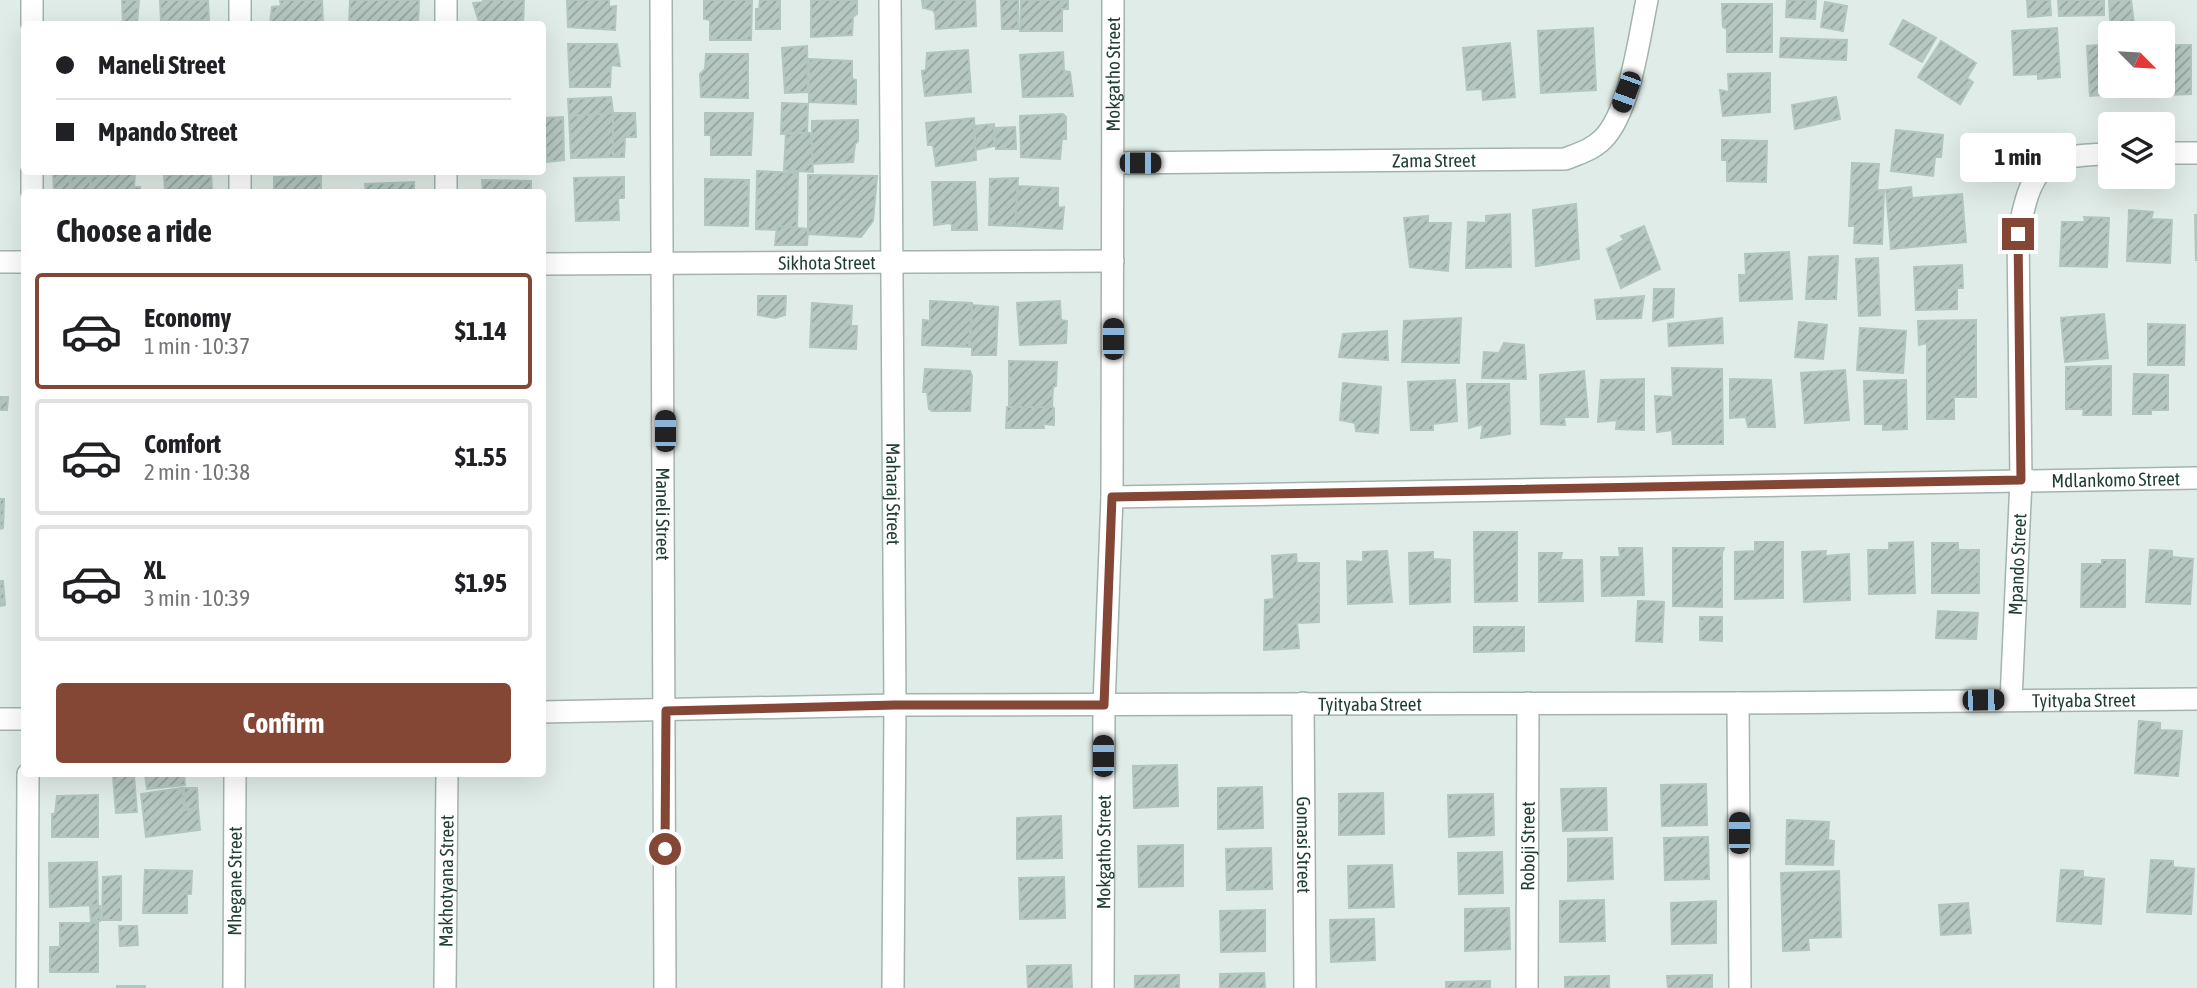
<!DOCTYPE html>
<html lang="en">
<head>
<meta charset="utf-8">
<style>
  body { margin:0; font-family:"Asap Condensed",sans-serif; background:#f2f2f2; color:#202124; height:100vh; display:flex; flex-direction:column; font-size:26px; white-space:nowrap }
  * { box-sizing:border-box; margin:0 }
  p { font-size:23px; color:#757577 }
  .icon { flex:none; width:38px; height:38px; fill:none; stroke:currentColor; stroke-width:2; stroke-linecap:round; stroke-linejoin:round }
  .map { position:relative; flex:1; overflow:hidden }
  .panel { position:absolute; left:21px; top:189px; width:525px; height:588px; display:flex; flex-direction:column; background:#fff; border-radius:7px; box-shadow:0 7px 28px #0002 }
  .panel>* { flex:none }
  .top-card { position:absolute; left:21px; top:21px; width:525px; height:154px; border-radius:7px; box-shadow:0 7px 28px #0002; display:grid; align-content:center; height:154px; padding:0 35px; background:#fff }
  .needle { width:46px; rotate:114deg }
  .buttons { position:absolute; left:2098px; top:21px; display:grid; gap:14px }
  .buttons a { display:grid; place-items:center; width:77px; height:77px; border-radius:7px; background:#fff; box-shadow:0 7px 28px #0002; font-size:35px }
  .end { position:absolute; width:32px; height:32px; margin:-16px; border:9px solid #844736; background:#fff; box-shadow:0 0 0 4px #fff }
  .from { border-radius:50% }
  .bubble { position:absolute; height:49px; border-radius:7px; background:#fff; box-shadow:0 7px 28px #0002; font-size:23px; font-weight:700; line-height:49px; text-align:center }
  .car { position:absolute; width:21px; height:42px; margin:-21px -10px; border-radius:9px; box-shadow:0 0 5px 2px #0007; background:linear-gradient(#222 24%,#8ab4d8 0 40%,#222 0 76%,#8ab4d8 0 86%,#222 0) }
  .top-card b { display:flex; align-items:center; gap:24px; height:66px; font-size:26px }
  .top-card b+b { border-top:2px solid #e0e0e0 }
  .top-card i { width:18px; height:18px; background:#202124 }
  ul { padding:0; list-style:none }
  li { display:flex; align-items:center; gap:21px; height:116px; margin:0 14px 10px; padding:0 21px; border:4px solid #e0e0e0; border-radius:7px }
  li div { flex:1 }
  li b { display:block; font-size:26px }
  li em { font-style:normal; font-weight:700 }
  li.selected { border-color:#844736 }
  li>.icon { width:63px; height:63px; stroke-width:1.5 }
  h2 { padding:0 35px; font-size:32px; line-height:84px }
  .cta { display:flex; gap:14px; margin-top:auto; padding:14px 35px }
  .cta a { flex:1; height:80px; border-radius:7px; background:#844736; color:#fff; font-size:28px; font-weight:700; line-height:80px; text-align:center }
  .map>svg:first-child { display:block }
</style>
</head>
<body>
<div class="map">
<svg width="2197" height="988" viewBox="0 0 2197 988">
  <defs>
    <pattern id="building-hatch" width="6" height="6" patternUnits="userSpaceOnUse" patternTransform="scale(1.75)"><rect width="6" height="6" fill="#b5c7c0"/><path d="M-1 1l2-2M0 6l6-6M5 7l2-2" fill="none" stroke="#93a39d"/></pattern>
  </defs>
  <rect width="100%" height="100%" fill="#e0ece7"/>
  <path fill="url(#building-hatch)" stroke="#b1c7be" stroke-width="2" d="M122,0H139L137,24H123Z
    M160,0H208L209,20L161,21Z
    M280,0H322L323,24H270L272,7L281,6Z
    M350,0H419L418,24H349Z
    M483,0H524L523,23L479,22L473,3L483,2Z
    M567,0H609V7L616,6L615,30L568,27Z
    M704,0H752L751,40H710V20L704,19Z
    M760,0H780V29H756V9H759Z
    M811,0H857V14L853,17L852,35L811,37Z
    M922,0H975L976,26L936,29L935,14L933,10L923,8Z
    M1001,0H1018V29H1002Z
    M1021,0H1068V9H1062V31H1020Z
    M1787,0H1816L1815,19L1786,17Z
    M2027,0H2050L2051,15L2028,17Z
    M2058,0H2104V15L2059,16Z
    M2131,0L2135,33H2111L2109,1Z
    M1825,2L1847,6L1843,31L1821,27Z
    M1722,4H1772V52H1727V29L1723,27Z
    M1903,20L1936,38L1922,62L1890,44Z
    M1593,28L1596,90L1541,93L1538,31Z
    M2057,28L2060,77L2038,79V74L2014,75L2012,31Z
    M1781,38L1847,40L1846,60L1780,57Z
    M1941,41L1976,63L1967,78L1973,82L1960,104L1918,77Z
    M1510,43L1515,97L1483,100L1482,89L1467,90L1463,48Z
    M568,44H617L620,66L611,65L610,87H570Z
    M2110,44V86H2133V88L2117,89V94L2090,96L2087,46Z
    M2163,45H2191V94L2168,95V88H2149V86H2163Z
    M807,46L808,92L785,93L782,48Z
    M968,50L971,92L925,96L922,71L926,70L927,53Z
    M1063,52L1064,71L1070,72L1073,96L1023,97L1020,55Z
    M706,54H748V98L701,97L700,74L705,69Z
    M809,59L852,61V79L856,80V104L809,102Z
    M1770,73V112L1723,116L1720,90L1729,92L1728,74Z
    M611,97L613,113L569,116L568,99Z
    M1836,97L1840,119L1795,129L1792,105Z
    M782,103L808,104L807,133L781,134Z
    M613,113V157L571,158L569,116Z
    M613,113H635L636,137H625L624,157H613Z
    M705,113H753L751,155H711V135H705Z
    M1063,114L1066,117V139H1062L1060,159L1021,157L1020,116Z
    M563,117L564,160L547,162L543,118Z
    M974,118L976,160L936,166L933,145H928L926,123Z
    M858,120V141L855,144L853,162L812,164V121Z
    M994,124V146L975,150L974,126Z
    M1015,127L1016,149H996L995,128Z
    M1896,130L1943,135L1941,157H1935L1933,176L1891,171Z
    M786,133H811L813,172L784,170Z
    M1722,140L1767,141L1766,182L1727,181V160H1722Z
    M1852,163L1879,164L1877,190H1884L1882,244L1854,243L1855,226H1849Z
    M757,171L798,173L797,228L778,226L777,230L756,229Z
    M53,172H72L69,192H54Z
    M105,172H135L134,187H140V192H90L91,176H106Z
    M211,173L212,192H165L164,175Z
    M808,175L877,176L873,221L861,237L808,234Z
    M70,176H91L90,192H70Z
    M321,176V192H274V177Z
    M624,177V198H618L619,220L576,221L574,178Z
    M1018,178L1015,226L989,225L990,179Z
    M705,179L749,180L748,226L705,225Z
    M482,180L531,181V192H483Z
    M414,182V192H366L365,184Z
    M932,182H975L977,230H952V225L949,223L934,225Z
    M1018,186L1058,188V208L1064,207L1062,229L1015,226Z
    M1911,187L1912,198L1962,194L1966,242L1891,249L1886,190Z
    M1576,204L1579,259L1536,266L1533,210Z
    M2129,210L2153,212L2151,219L2172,220L2170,263L2127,261Z
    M1510,214L1511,267L1466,268L1468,222L1486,223V216Z
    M2195,215H2197L2196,261Z
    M1428,216V223H1451L1448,271L1410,267L1404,218Z
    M2084,217L2109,218L2107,267L2060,266L2062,222H2085Z
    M777,226L808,229L807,245H775Z
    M1644,226L1660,269L1621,288L1607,249L1624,240L1621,236Z
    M1789,252L1792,299L1740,301L1739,275H1746L1745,254Z
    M1838,256L1836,299H1806L1809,257Z
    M1878,258L1880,315L1859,316L1856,259Z
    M1962,265L1963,288H1957V309L1916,310L1914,267Z
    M1654,289H1674L1673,317L1653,321Z
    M758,296H786L785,315L775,318L758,315Z
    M1644,296L1641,318L1597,319L1595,300Z
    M930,301L972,303L969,347L922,345L923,320L930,321Z
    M1060,301L1061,320L1067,321L1066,343L1020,345L1017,303Z
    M812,303L852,306L851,326H857L856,349L810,347Z
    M972,305L998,307L996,355H972V347H970Z
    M2104,314L2108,358L2065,362L2061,318Z
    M1461,318L1459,363L1402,362L1404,321Z
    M1722,318L1723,343L1669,346L1668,324Z
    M1976,320V397H1954V419H1927V343L1919,345L1918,321Z
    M1799,322L1827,325L1823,359L1795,357Z
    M2148,324L2185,325L2184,365H2148Z
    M1860,328L1906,331L1903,373L1857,370Z
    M1387,331L1388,360L1339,357L1343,334Z
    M1504,343L1524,345L1526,379L1482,378L1484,352L1499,353Z
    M1009,361L1057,362L1056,386L1053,387L1052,407H1009Z
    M2111,366V415H2083L2084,409H2066V367Z
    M1672,368L1722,369L1723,444H1673L1672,430L1657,432L1655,396L1673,397Z
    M925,369L970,371L972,376L970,411H932L929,409L927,392H923Z
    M1845,370L1849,420L1805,423L1801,373Z
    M1584,371L1588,417H1564L1565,425L1541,424L1540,375Z
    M2134,374L2168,375V410H2151V414H2133Z
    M1644,379V430L1616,429L1617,420L1598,422L1601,380Z
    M1730,379L1771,380L1775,427H1748L1746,417L1730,418Z
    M1455,380L1457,421L1433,424V430H1411L1408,382Z
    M1906,380L1907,429L1883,430V424H1865L1864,381Z
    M1343,383L1381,387L1378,433L1356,431L1355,423L1340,420Z
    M1467,384H1509L1510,434L1481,438L1483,424L1469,428Z
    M0,397H8L7,410H0Z
    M1007,407H1052L1054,408V425L1043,424L1044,428H1006Z
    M0,499H4L3,528L0,529Z
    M1474,532H1517V601L1475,602Z
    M1755,542H1783V598L1735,599V552L1755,551Z
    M1913,542L1915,593L1869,594L1868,550H1889V543Z
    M1932,543H1958V550H1979V593H1932Z
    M1619,548H1642L1644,595L1602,596L1601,557H1620Z
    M1673,548H1724L1722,553V607L1673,606Z
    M2150,550L2172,551V557L2193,559L2190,604L2146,602Z
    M1387,551L1392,602L1348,604L1347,561L1363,562V552Z
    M1826,551L1825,556L1849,554L1850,600L1804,602L1802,552Z
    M1433,552V559L1450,560V602L1410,604L1409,553Z
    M1539,553H1562L1560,560H1582L1583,601L1539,602Z
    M1296,554L1297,563H1319V622L1297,623L1299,648L1264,650L1265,600L1274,599L1272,556Z
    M2102,560H2125V607H2081L2082,564H2102Z
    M0,581H3L5,605L0,606Z
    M1638,601L1664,602L1662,642L1636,641Z
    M1938,611L1978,613L1976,639L1936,638Z
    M1700,617H1722V641L1700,640Z
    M1474,627H1524V651L1474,652Z
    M2139,721L2160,723V730L2182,731L2178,776L2135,773Z
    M1177,765L1178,806L1134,808L1133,766Z
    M145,774H184L185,785L147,789Z
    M113,776H134L137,812L116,813Z
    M1706,784L1707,825L1662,826L1661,785Z
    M1262,787L1263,828L1218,829V788Z
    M182,788L184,810L198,808L200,830L146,837L141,794Z
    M184,788H197L198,808L185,809Z
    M1606,788L1607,830L1563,831L1561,789Z
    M1383,793L1384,834L1339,835V794Z
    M1493,794L1494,835L1449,837L1448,795Z
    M98,795V837H52V814H55L57,796Z
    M1061,816L1062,858L1017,859V818Z
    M1787,820L1829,822L1828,840L1834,841L1833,865L1786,864Z
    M1708,837L1709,879L1665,880L1664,838Z
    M1612,838L1613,879L1568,881V839Z
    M1183,845V886L1139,887L1138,846Z
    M1271,848L1272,889L1227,890L1226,849Z
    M1502,852L1503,893L1459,894L1458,853Z
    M2151,860L2173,861V867L2194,869L2191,914L2147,912Z
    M97,862L98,905L50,907L49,863Z
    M1392,865L1394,907L1349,908L1348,866Z
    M145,870L192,871L191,894H187V913H143Z
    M2061,870L2083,871V877L2104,879L2101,924L2057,921Z
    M1839,871L1841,937L1808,938L1809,950L1783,951L1781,873Z
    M121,876V920H102L103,877Z
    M1064,877L1065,918L1020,919L1019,878Z
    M1604,900L1605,941L1560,942V901Z
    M1716,901V943L1672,944L1671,903Z
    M1968,903L1971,933L1941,935L1939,905Z
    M90,906H100V921H91Z
    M1509,908L1510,949L1465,951V909Z
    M1265,910V951L1221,952L1220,911Z
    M1374,919L1375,960L1331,962L1330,920Z
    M60,923H98V972H50V947H60Z
    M119,926H137L138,945L120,946Z
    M1071,965L1072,988H1028L1027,966Z
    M1264,973L1265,988H1220V974Z
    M1179,975V988H1135V976Z
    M1712,975V988H1668L1667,976Z
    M1609,976V988H1565V977Z
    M1490,981V988H1446V982Z
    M117,986H145V988H117Z"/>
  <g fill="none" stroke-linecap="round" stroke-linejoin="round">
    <defs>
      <g id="minor">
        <path d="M240,0V24"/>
        <path id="s1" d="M661,0L665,988"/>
        <path id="s2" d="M890,0L895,705L893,988"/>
        <path d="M32,24V0"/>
        <path d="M446,24V0"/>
        <path d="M2163,153H2197"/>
        <path id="s3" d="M1114,163L1565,159C1578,154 1592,150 1603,139C1630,112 1639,38 1647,0"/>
        <path d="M240,172V192"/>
        <path d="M32,192V172"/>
        <path d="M446,192V172"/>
        <path d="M0,262H24"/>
        <path id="s4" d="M542,264L1113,261"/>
        <path id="s5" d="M1112,497L2197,478"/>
        <path id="s6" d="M2011,700L2021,480L2018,234C2032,167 2039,155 2110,154"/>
        <path id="s7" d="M1303,703L1305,988"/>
        <path d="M1738,703L1740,988"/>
        <path id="s8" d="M542,712L895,705L1738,703L2197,699"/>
        <path d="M0,719H24"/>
        <path d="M27,988L28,774"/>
        <path id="s9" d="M234,988L235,774"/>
        <path id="s10" d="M445,988L447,774"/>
        <path id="s11" d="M1103,988L1104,705L1112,497L1113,0"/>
        <path id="s12" d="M1527,988L1528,703"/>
      </g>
    </defs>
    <use href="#minor" stroke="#a2b4ae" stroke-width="24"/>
    <use href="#minor" stroke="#fff" stroke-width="21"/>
  </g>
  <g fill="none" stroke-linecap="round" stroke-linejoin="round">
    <path stroke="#844736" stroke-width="9" d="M665,849L666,711L895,705H1104L1112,497L2021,480L2018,234"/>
  </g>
  <g text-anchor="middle" stroke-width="5" stroke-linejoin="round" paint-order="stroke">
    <g font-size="19" fill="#1f3e36" stroke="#f0f9f4">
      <text dy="7" stroke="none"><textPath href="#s11" startOffset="914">Mokgatho Street</textPath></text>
      <text dy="7" stroke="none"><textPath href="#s3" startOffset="320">Zama Street</textPath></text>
      <text dy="7" stroke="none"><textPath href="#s4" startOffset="285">Sikhota Street</textPath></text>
      <text dy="7" stroke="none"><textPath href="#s5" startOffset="1004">Mdlankomo Street</textPath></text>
      <text dy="7" stroke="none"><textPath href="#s2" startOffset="494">Maharaj Street</textPath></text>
      <text dy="7" stroke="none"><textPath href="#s1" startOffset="514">Maneli Street</textPath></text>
      <text dy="7" stroke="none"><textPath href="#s6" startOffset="136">Mpando Street</textPath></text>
      <text dy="7" stroke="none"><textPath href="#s8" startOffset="1542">Tyityaba Street</textPath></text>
      <text dy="7" stroke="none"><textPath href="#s8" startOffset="828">Tyityaba Street</textPath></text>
      <text dy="7" stroke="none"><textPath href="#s7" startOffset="142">Gomasi Street</textPath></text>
      <text dy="7" stroke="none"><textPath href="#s12" startOffset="142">Roboji Street</textPath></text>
      <text dy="7" stroke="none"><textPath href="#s11" startOffset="136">Mokgatho Street</textPath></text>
      <text dy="7" stroke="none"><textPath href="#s9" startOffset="107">Mhegane Street</textPath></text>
      <text dy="7" stroke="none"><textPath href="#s10" startOffset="107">Makhotyana Street</textPath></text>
    </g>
  </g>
</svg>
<div class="buttons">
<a><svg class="needle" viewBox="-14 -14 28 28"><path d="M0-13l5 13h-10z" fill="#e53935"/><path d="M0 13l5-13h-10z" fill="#757577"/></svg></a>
<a><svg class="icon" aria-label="layers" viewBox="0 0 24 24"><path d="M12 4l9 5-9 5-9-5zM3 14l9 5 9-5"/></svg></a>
</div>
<i class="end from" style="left:665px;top:849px"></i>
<i class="end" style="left:2018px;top:234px"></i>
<div class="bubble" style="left:1960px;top:133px;width:116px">1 min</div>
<i class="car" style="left:1626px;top:92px;rotate:200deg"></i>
<i class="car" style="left:1140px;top:163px;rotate:90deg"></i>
<i class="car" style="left:1113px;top:339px;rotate:0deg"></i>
<i class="car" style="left:665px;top:431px;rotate:0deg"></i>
<i class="car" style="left:1983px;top:700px;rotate:89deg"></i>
<i class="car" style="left:1103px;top:756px;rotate:0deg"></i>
<i class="car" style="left:1739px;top:833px;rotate:0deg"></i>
<div class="top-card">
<b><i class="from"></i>Maneli Street</b>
<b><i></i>Mpando Street</b>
</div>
<section class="panel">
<h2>Choose a ride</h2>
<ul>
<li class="selected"><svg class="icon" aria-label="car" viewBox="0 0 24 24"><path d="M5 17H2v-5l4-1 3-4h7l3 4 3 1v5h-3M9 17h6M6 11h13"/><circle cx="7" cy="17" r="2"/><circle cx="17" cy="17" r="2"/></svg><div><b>Economy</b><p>1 min · 10:37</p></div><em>$1.14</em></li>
<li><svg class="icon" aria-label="car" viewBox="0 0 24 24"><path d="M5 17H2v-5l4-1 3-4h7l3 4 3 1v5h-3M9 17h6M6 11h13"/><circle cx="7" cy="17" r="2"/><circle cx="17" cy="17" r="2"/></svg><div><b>Comfort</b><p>2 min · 10:38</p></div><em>$1.55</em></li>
<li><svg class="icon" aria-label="car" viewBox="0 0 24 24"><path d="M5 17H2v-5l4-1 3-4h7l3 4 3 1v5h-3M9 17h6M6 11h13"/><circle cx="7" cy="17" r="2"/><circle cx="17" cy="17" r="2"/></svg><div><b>XL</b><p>3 min · 10:39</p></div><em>$1.95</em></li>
</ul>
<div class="cta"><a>Confirm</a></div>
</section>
</div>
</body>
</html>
